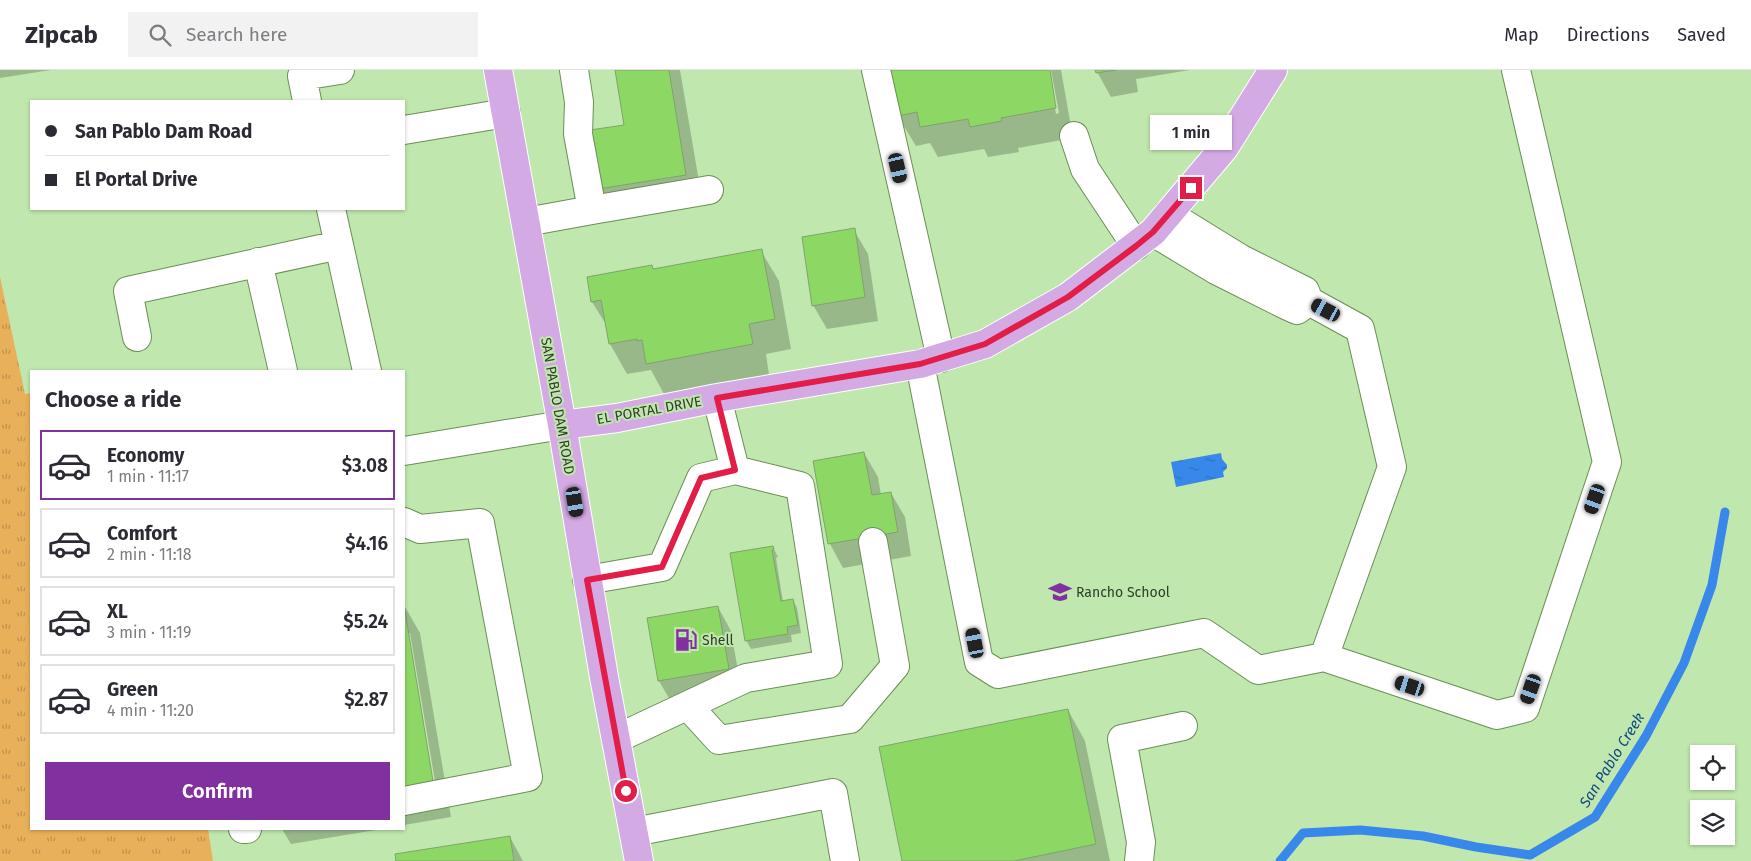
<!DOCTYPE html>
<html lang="en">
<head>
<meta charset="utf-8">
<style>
  body { margin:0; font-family:"Fira Sans",sans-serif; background:#f2f2f3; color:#2b2b33; height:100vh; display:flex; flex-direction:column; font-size:19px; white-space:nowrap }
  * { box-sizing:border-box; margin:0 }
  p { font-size:16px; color:#7c7c81 }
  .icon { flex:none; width:28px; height:28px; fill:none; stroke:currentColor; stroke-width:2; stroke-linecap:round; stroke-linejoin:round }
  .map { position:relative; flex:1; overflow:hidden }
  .sheet { position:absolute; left:30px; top:300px; width:375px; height:460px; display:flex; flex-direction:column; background:#fff; border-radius:0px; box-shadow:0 1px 4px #0004 }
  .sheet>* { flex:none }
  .top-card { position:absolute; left:30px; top:30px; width:375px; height:110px; border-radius:0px; box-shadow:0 1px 4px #0004; display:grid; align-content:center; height:110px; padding:0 15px; background:#fff }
  .tools { position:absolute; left:1690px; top:675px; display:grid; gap:10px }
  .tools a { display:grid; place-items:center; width:45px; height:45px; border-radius:0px; background:#fff; box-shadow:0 1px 4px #0004; font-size:25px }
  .end { position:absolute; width:22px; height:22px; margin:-11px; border:6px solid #e11d48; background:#fff; box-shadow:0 0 0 2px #fff }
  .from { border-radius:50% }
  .bubble { position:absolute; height:35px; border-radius:0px; background:#fff; box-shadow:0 1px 4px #0004; font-size:16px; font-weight:600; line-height:35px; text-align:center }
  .car { position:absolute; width:15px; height:30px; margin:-15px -8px; border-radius:6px; box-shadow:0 0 4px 1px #0007; background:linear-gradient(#222 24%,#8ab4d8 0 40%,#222 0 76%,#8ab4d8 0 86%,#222 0) }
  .top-card b { display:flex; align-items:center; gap:18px; height:48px; font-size:19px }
  .top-card b+b { border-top:1px solid #e1e1e2 }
  .top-card i { width:12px; height:12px; background:#2b2b33 }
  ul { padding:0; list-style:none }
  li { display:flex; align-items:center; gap:15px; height:70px; margin:0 10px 8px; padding:0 5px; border:2px solid #e1e1e2; border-radius:0px }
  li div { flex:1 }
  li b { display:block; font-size:19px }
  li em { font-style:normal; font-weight:600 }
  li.active { border-color:#81309f }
  li>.icon { width:45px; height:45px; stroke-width:1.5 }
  h2 { padding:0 15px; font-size:22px; line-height:60px }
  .button { display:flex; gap:10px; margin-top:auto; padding:10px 15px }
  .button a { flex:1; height:58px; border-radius:0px; background:#81309f; color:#fff; font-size:20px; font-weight:600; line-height:58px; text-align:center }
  header { display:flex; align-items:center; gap:30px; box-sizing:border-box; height:70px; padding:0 25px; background:#fff; border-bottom:1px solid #e1e1e2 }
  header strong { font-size:24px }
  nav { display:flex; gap:28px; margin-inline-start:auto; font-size:18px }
  .search { width:350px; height:45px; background:#f2f2f3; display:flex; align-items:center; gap:12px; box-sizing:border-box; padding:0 18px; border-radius:0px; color:#7c7c81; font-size:19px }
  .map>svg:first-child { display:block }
</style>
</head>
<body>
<header>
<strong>Zipcab</strong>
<div class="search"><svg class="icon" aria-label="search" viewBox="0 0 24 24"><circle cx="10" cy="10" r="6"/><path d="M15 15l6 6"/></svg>Search here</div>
<nav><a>Map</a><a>Directions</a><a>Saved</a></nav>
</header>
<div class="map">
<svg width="1751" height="791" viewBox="0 0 1751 791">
  <defs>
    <pattern id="grass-tufts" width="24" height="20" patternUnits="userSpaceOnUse" patternTransform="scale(1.25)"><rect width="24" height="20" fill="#e9b05b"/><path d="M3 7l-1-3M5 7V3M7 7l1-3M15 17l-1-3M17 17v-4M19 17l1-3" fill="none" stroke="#bd914b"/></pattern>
    <pattern id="water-ripples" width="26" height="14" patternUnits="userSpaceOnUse" patternTransform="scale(1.25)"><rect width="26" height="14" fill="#3887ea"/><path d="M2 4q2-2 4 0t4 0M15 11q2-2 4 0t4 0" fill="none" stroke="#3070be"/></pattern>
  </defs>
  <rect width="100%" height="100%" fill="#c0e7ad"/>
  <path fill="url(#grass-tufts)" d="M0,207L25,324L31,323V759H208L213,791H0Z"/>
  <path fill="url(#water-ripples)" d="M1221,383L1222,389L1227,395V398L1223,402L1224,407L1176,417L1171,392Z"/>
  <path fill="#0003" fill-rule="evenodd" d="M0,0H51L0,8Z
    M616,0H680L703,135L611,150L593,119L625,56Z
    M1049,0L1056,44L1059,43L1051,0H1061L1073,68L1018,78L1019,82L988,87L984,79L938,87L930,73L916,76L890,33Z
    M1096,0H1190L1136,9L1138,22L1111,27Z
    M854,160L868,184L878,251L827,259L813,235Z
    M761,181L779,211L791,279L766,284L769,305L664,324L651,300L627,304L610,274L607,256L592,232L653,200Z
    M864,383L878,407L881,425L891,423L905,447L911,486L843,498L830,474L815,392Z
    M773,477L778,487L776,488L783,532L793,530L797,538L801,563L791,565L792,572L751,579L746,570Z
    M404,535L420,563L451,747L404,755ZM407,563H410L437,723H434Z
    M718,537L731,561L742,623L673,635L659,611L649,549Z
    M1068,640L1085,671L1110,791H903Z
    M282,759H382L291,774Z
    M510,767L523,791H397Z"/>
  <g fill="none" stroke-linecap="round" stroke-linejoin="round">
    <path stroke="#3887ea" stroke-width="9" d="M1280,791L1303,763L1360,760L1423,766L1476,777L1530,785L1595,747L1646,666L1684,593L1712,515L1725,442"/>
  </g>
  <path fill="#8dd864" stroke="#7fa36c" d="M615,0H669L686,105L592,120L583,61L624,55Z
    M889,0H1050L1056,38L1001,48L1002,51L970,57L968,49L920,57L917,42L898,46Z
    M1095,0H1116L1096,3Z
    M855,158L865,227L812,236L802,167Z
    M762,179L775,249L749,254L753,274L646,294L642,270L637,271V269L609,274L601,230L591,232L587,207L652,195L653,199Z
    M864,382L872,425L891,422L898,462L828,474L813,391Z
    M773,476L774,479L772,480L781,531L793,529L798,555L787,557L788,564L745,571L730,483Z
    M404,535L434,717L404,722Z
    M718,536L729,599L658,611L647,548Z
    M1068,639L1096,774L1014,791H902L879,677Z
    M510,766L514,791H396L395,784Z"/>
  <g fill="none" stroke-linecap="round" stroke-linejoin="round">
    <defs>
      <path id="minor" d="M876,0L941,288
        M307,31L302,6L340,0
        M404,60L506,43
        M1074,66L1085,99L1136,176
        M592,140L709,120
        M526,152L592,140L578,64L579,32L574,0
        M1153,162L1216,200L1288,236L1297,240L1309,231
        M339,175L367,301
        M258,192L283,301
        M137,267L128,221L339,175L331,139
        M920,294L979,592L998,604L1204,563L1258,600L1324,587L1392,397L1360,259L1309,231L1305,221L1241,189L1168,144
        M404,381L562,355
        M404,452L420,459L480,453L528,707L404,731
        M587,510L662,497L701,408L735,400L717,328
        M1324,587L1497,645L1525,638L1607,392L1516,0
        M688,636L719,670L850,649L895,596L873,472
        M616,669L746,608L828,594L800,416L735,400
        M243,759H247
        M634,762L833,723L845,791
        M1139,791L1141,772L1122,669L1183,656"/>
      <path id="major" d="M498,0L562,355L604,607L639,791
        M562,355L617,348L717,328L920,294L985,274L1068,227L1153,162L1224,78L1273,0"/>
    </defs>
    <use href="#minor" stroke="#6b8e58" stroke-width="30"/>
    <use href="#major" stroke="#fff" stroke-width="30"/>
    <use href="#minor" stroke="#fff" stroke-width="28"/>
    <use href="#major" stroke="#d4aae5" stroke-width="28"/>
  </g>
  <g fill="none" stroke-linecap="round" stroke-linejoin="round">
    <path stroke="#e11d48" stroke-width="6" d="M626,721L587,510L662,497L701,408L735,400L717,328L920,294L985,274L1068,227L1136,176L1153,162L1191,118"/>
  </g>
  <defs>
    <symbol id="school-bare" viewBox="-9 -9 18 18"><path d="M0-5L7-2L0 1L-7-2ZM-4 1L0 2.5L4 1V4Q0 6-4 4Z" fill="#81309f" stroke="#c0e7ad" stroke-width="2.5" paint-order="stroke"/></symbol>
    <symbol id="fuel-bare" viewBox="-9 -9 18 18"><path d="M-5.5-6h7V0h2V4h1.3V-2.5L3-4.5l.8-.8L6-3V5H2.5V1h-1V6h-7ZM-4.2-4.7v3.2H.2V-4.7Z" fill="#81309f" stroke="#c0e7ad" stroke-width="2.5" paint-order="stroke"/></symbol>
  </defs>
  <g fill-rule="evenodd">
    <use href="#school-bare" x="1044" y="506" width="32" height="32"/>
    <use href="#fuel-bare" x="670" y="554" width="32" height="32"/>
  </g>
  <g text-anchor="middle" stroke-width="4" stroke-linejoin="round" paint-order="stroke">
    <g font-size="14" fill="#2f3e27" stroke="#c0e7ad">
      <text transform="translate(558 336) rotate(80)" y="5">SAN PABLO DAM ROAD</text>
      <text transform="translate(649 340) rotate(-10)" y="5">EL PORTAL DRIVE</text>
    </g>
    <g font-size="14" fill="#2f3e27" stroke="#c0e7ad" text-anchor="start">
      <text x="1076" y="527">Rancho School</text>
      <text x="702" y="575">Shell</text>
    </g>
    <g font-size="15" font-style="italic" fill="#134886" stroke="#c0e7ad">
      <text transform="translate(1612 690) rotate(-58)" y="5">San Pablo Creek</text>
    </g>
  </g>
</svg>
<div class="tools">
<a><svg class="icon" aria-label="locate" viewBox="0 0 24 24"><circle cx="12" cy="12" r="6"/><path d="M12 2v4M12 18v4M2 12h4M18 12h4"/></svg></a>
<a><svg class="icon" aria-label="layers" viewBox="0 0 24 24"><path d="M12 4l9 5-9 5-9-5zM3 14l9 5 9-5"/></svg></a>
</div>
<i class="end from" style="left:626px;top:721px"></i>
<i class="end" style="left:1191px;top:118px"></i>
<div class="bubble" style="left:1150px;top:45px;width:82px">1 min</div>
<i class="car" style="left:898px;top:98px;rotate:167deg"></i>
<i class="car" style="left:1326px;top:240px;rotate:298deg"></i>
<i class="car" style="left:1595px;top:429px;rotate:199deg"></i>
<i class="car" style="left:575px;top:432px;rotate:171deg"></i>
<i class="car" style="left:975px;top:573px;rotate:349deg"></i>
<i class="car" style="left:1410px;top:616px;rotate:288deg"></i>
<i class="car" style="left:1531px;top:619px;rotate:199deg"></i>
<div class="top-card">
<b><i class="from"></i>San Pablo Dam Road</b>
<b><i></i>El Portal Drive</b>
</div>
<section class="sheet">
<h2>Choose a ride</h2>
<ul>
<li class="active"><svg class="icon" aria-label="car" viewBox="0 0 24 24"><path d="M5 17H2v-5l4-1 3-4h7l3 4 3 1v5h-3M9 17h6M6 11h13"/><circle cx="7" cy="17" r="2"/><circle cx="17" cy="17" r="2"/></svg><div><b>Economy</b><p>1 min · 11:17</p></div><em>$3.08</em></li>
<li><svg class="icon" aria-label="car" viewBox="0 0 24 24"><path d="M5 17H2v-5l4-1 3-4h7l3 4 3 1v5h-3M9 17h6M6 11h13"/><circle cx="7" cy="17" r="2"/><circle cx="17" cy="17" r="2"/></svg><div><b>Comfort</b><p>2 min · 11:18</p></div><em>$4.16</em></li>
<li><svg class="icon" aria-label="car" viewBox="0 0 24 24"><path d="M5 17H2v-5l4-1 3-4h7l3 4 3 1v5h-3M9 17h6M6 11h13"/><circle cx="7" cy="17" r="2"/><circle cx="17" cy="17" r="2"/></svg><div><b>XL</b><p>3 min · 11:19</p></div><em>$5.24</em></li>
<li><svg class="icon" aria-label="car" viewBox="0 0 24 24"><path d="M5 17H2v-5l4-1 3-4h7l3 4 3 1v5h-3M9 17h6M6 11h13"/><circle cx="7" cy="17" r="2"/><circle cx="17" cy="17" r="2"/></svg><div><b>Green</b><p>4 min · 11:20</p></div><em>$2.87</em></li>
</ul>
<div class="button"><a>Confirm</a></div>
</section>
</div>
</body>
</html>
